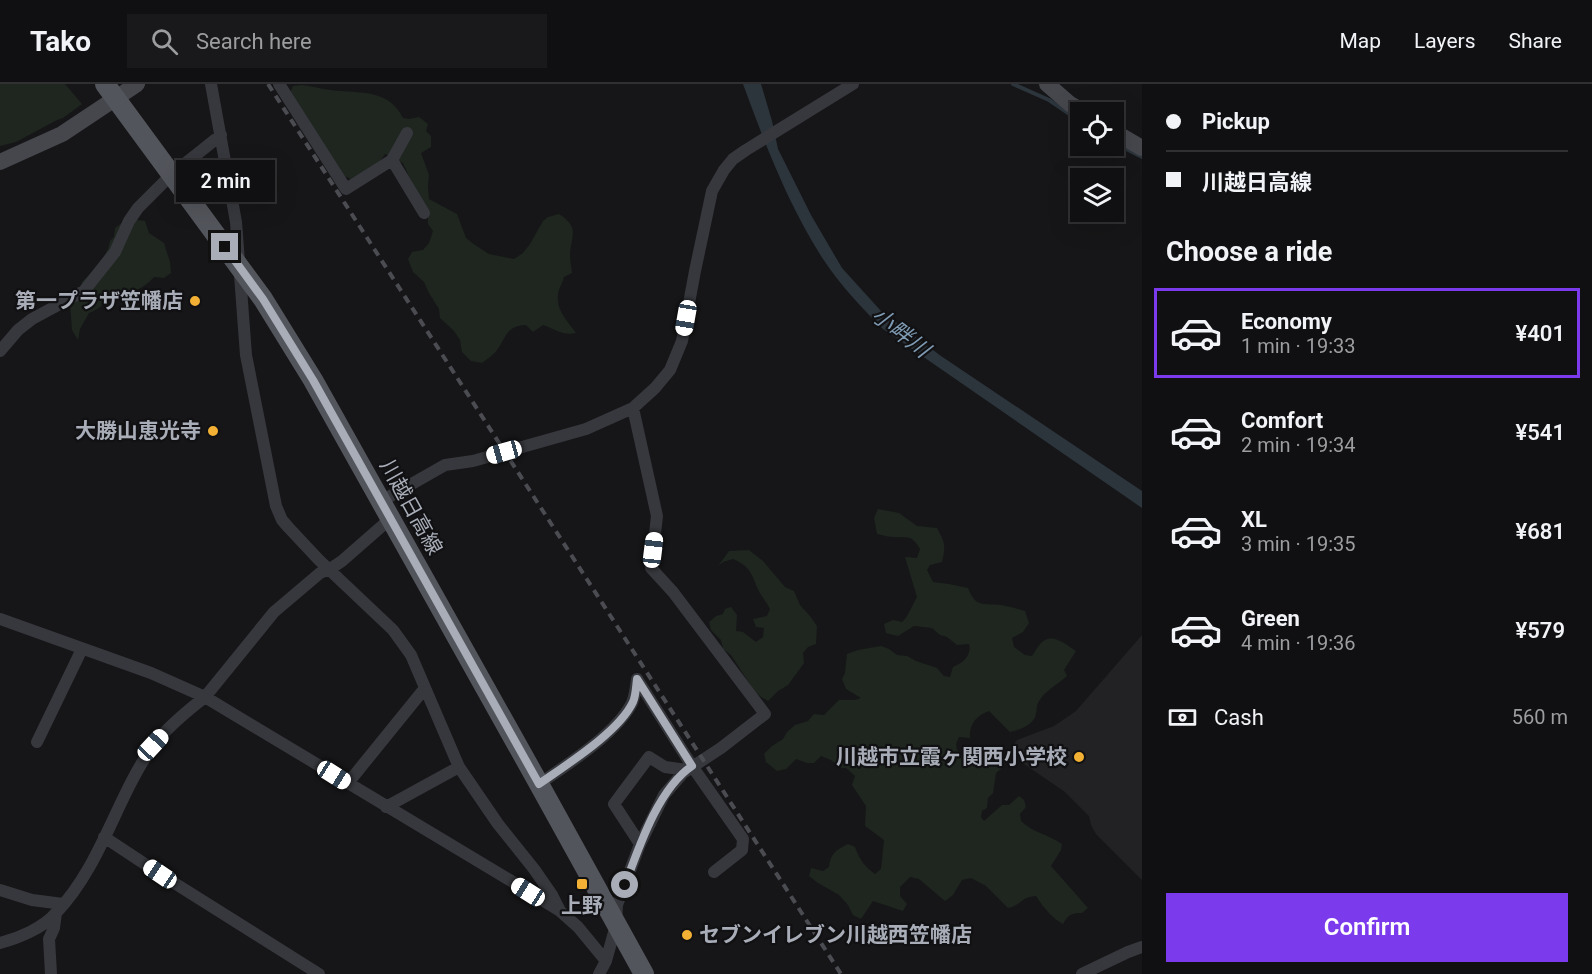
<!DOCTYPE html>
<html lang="en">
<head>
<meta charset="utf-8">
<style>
  body { margin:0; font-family:Roboto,"Noto Sans JP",sans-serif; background:#19191b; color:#f1f3f6; height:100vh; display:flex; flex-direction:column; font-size:22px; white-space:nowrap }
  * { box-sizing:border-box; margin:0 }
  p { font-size:20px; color:#9c9d9f }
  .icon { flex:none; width:33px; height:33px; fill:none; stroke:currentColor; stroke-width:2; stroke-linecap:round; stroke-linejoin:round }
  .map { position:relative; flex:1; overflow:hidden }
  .side { display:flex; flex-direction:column; background:#101012; width:450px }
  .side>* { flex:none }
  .hud { display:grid; align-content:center; height:132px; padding:0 24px; background:#101012 }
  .buttons { position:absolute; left:1070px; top:18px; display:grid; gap:12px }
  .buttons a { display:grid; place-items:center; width:54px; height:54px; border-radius:0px; background:#101012; box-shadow:0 6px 24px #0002,0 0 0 2px #303032; font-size:30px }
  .end { position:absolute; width:27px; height:27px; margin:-14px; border:8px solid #a8adb8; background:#111; box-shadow:0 0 0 3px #111 }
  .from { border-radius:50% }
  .bubble { position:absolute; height:42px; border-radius:0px; background:#101012; box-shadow:0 6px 24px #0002,0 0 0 2px #303032; font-size:20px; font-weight:600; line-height:42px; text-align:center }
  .car { position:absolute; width:18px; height:36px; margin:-18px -9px; border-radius:8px; box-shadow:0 0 4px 2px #0007; background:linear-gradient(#fff 24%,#345 0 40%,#fff 0 76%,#345 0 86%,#fff 0) }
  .hud b { display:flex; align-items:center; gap:21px; height:57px; font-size:22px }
  .hud b+b { border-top:2px solid #303032 }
  .hud i { width:15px; height:15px; background:#f1f3f6 }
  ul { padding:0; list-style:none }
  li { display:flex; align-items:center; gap:18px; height:90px; margin:0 12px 9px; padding:0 12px; border:3px solid transparent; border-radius:0px }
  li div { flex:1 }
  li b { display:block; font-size:22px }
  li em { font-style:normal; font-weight:600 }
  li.selected { border-color:#7c3aed }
  li>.icon { width:54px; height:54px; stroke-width:1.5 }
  h2 { padding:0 24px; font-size:27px; line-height:72px }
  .pay { display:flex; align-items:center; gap:15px; height:66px; padding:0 24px; font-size:22px }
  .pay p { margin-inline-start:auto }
  .action { display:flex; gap:12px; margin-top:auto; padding:12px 24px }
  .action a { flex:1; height:69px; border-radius:0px; background:#7c3aed; color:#fff; font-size:24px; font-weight:600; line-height:69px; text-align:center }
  header { display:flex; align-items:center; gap:36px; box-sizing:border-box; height:84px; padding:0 30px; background:#101012; border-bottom:2px solid #303032 }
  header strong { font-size:28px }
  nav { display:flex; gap:33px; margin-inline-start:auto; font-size:21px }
  .search { width:420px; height:54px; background:#19191b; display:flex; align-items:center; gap:15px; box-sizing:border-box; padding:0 21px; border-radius:0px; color:#9c9d9f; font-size:22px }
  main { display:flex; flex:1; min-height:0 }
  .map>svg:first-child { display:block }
</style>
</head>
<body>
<header>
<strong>Tako</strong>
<div class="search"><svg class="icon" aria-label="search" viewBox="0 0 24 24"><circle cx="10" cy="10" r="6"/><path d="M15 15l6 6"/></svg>Search here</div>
<nav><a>Map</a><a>Layers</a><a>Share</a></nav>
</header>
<main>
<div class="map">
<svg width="1142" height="890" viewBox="0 0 1142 890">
  <rect width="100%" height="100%" fill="#161618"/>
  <path fill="#222225" d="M1142,551V796L1096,750L1091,741L1089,732L1065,708L1024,680L1009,667L1017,656L1054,642L1076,627Z"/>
  <path fill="#1e261f" d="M0,0H65L82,20L63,34L57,36L16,58L0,62Z
    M302,1C311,2 321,5 331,6C360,10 388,4 403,34L409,35L419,33L428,40L426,47L431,52V63L421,69L429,91L428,103L429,115L457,130L466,154L475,161L489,170L514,175L523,169L530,160L543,137L548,133L559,130C579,143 572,150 570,169C570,175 571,182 572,189L564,193C563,199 558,205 558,211C556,227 568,237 576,249C562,252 555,245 543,241L533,248L526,241C506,242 507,252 497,266C494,271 487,275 482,279L471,277L462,268L460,256L454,247L440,234L439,225L429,209L424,198L413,188L408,175L412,168L423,166L429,159L433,147L428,140V129L416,108L403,79L385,70L379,79L351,95L342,91L289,11L293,2Z
    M125,134L145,137L149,149L164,159L170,178L171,189L164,194L154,193C144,205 129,210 115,214C105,217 99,226 89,229L80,245L78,256L72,246L70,220L80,206L82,198L100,180L108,165L110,157L114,153L115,144L123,138Z
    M878,425L899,429L917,442L937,444C945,459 946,461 942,478L930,481L927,486L933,498L949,500L968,504C976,524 982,519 1001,521C1008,522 1017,525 1025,527L1029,539L1023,548L1012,554L1014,563L1025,571L1032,572C1035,568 1037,563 1041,559C1052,548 1065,560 1076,567L1064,586L1067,592C1057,601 1047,605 1039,617C1036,622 1037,625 1036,630C1033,642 1021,645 1010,648L989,627C976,632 969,640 970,654L959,653L956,660L957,666C964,670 967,676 973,680L996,669L1001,671L1006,675L1003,683L996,689L993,709L988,714L987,724L982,727L981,733L984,737L1002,721H1009L1019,712L1024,716L1026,723L1020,730L1021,737C1033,749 1048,750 1062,760L1061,766L1051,782L1088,824L1082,829C1071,829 1068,831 1063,840C1052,834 1043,823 1036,812C1020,813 1021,822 1008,824L986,802L971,794L962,796L953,811L945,817L919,795L910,793L900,803V812L907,820L903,827L873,817L861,835L853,831L848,821L839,811L818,799L809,792L811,784L823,787L829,783C830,770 837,765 848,760L855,763C859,775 865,783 875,790L881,785L884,756L865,742L866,722L852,701L855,692L846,684H841L831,676L821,672L814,679H807L796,675L786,685L777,687L766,678L764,670L772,662L783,655L787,648L795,641L808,637L814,630L824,631L839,616H855L861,614L846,605L842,595L845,589L847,570L858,566L881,562L889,565L897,571L907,572L916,577L937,584L944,592L950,593L953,583C963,579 972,571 969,560L957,561L947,553L940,551L932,544L914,542L898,552L886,549L884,540L893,536L902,538C909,532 912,521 917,513L905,473L917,474L920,465C911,450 909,454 894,453C888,453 883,451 877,450L874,434Z
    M749,466L763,477L785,503L794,507L800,521L810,532L817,542L816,560L808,563L803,569L804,579L799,586L788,601L778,607L768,617L761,613L753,605L731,571L723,565L721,556L711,546L709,538L716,532L723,530L725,525L731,523L737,531L736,547L743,548L756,558L763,553L764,544L756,543L753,535L767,532L770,525C766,517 760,511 757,503C751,488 749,482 733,475L723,478L718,482L729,467Z"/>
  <path fill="#2c353c" d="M743,0H761L772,37L778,65L811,131L842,184L881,227L941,272L1142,407V424L883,245C861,223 840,201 823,175C788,121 765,60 743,0Z"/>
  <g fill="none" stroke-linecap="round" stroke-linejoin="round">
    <path stroke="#2c353c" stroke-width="4" d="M1013,0L1049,16L1080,37
      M1113,58L1142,73"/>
    <path stroke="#37383d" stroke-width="12" d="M211,0L236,138L246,271L276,422L282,436L289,444L319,476L393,546L411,571L459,683L498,740L534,785L552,811L560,827
      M279,0L346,105L392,76L407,49
      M392,76L424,129
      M0,267L18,246L32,235L84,207L115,168L129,137L138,124L172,90L221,51
      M380,418L445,381L473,377L586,345L633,324L655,304L670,286L682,257L695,187L712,107L724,86L733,75L746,66L853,0
      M0,535L151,589L205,613L513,798L560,827L578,843L606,877
      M37,658L82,565
      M348,699L425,604
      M539,700C568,680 616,650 632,619C635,612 636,603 637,595L692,682L743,755L742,766L714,788
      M386,723L459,683
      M104,753L160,790L319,890
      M640,760L614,720L649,673L665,683L687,686
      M0,806L32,816L63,820
      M0,859C19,854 43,844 56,829C101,782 116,715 152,663C166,644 187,627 205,613L274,528L320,489L330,485L342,477L390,435
      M51,890L49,855L54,844L56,829
      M599,890L606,877L616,841L617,821L640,760L664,711L683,689L721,664L765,630L673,508L651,484L657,432L633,324
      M1082,890L1128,868L1142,863"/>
    <path stroke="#45474d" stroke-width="16" d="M1047,0L1070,20L1084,28
      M1113,47L1142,64
      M0,78L62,50L137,0"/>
    <path stroke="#53555c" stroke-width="20" d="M105,0L263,215L313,296L539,700L644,890"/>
    <path stroke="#4a4c52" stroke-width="4" stroke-dasharray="8 6" stroke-linecap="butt" d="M268,0L841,890"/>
  </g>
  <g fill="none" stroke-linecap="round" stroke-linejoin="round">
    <path stroke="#a8adb8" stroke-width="8" d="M225,163L263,215L313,296L539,700C566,681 619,648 633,618C636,611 636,602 637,595L692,682C658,705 639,763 625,801"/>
  </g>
  <g fill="#f2b134" stroke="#111113" stroke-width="2">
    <circle cx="195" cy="217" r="6"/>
    <circle cx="213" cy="347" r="6"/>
    <circle cx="1079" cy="673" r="6"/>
    <rect x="576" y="794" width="12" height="12" rx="3"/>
    <circle cx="687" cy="851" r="6"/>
  </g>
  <g text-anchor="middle" stroke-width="4.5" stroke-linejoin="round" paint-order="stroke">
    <g font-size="21" font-weight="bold" fill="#a8adb8" stroke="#111113" text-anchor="end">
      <text x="183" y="224">第一プラザ笠幡店</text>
      <text x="201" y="354">大勝山恵光寺</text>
      <text x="1067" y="680">川越市立霞ヶ関西小学校</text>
      <text x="582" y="829" text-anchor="middle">上野</text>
      <text x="699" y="858" text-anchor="start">セブンイレブン川越西笠幡店</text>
    </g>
    <g font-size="21" fill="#a8adb8" stroke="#111113">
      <text transform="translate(411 423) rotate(61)" y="7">川越日高線</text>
    </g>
    <g font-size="22" font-style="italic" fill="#7f9bb3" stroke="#111113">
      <text transform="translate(901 248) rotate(38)" y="8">小畔川</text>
    </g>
  </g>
</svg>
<div class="buttons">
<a><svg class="icon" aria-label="locate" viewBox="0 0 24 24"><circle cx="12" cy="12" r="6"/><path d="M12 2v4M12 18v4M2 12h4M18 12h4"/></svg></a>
<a><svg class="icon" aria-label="layers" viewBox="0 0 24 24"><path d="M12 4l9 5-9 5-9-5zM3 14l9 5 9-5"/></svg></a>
</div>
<i class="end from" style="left:625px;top:801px"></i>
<i class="end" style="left:225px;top:163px"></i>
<div class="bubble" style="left:176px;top:76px;width:99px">2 min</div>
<i class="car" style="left:686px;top:234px;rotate:190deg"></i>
<i class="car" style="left:504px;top:368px;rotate:254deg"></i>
<i class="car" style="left:653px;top:466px;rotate:7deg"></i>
<i class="car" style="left:153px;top:661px;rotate:43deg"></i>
<i class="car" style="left:334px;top:691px;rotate:122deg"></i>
<i class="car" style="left:160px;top:790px;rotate:304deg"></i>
<i class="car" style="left:528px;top:808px;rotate:302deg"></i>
</div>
<section class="side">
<div class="hud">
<b><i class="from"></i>Pickup</b>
<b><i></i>川越日高線</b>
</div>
<h2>Choose a ride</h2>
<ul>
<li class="selected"><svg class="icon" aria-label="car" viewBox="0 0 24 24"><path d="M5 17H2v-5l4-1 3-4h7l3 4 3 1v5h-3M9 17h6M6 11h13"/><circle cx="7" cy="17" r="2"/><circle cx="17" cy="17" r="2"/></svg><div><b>Economy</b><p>1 min · 19:33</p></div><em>¥401</em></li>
<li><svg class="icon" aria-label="car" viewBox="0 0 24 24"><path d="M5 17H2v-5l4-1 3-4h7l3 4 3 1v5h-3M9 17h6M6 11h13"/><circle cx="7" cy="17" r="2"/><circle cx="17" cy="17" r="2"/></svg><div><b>Comfort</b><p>2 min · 19:34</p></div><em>¥541</em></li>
<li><svg class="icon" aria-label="car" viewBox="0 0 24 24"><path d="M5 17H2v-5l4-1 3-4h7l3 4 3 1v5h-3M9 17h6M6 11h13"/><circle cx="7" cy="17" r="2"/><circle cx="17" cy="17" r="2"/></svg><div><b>XL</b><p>3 min · 19:35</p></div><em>¥681</em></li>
<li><svg class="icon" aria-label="car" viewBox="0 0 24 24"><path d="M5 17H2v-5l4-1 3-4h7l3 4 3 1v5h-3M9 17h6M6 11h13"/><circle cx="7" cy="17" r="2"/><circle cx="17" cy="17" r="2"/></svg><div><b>Green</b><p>4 min · 19:36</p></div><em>¥579</em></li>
</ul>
<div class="pay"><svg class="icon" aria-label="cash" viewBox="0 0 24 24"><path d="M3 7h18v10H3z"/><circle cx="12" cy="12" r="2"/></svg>Cash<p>560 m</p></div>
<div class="action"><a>Confirm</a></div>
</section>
</main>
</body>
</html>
